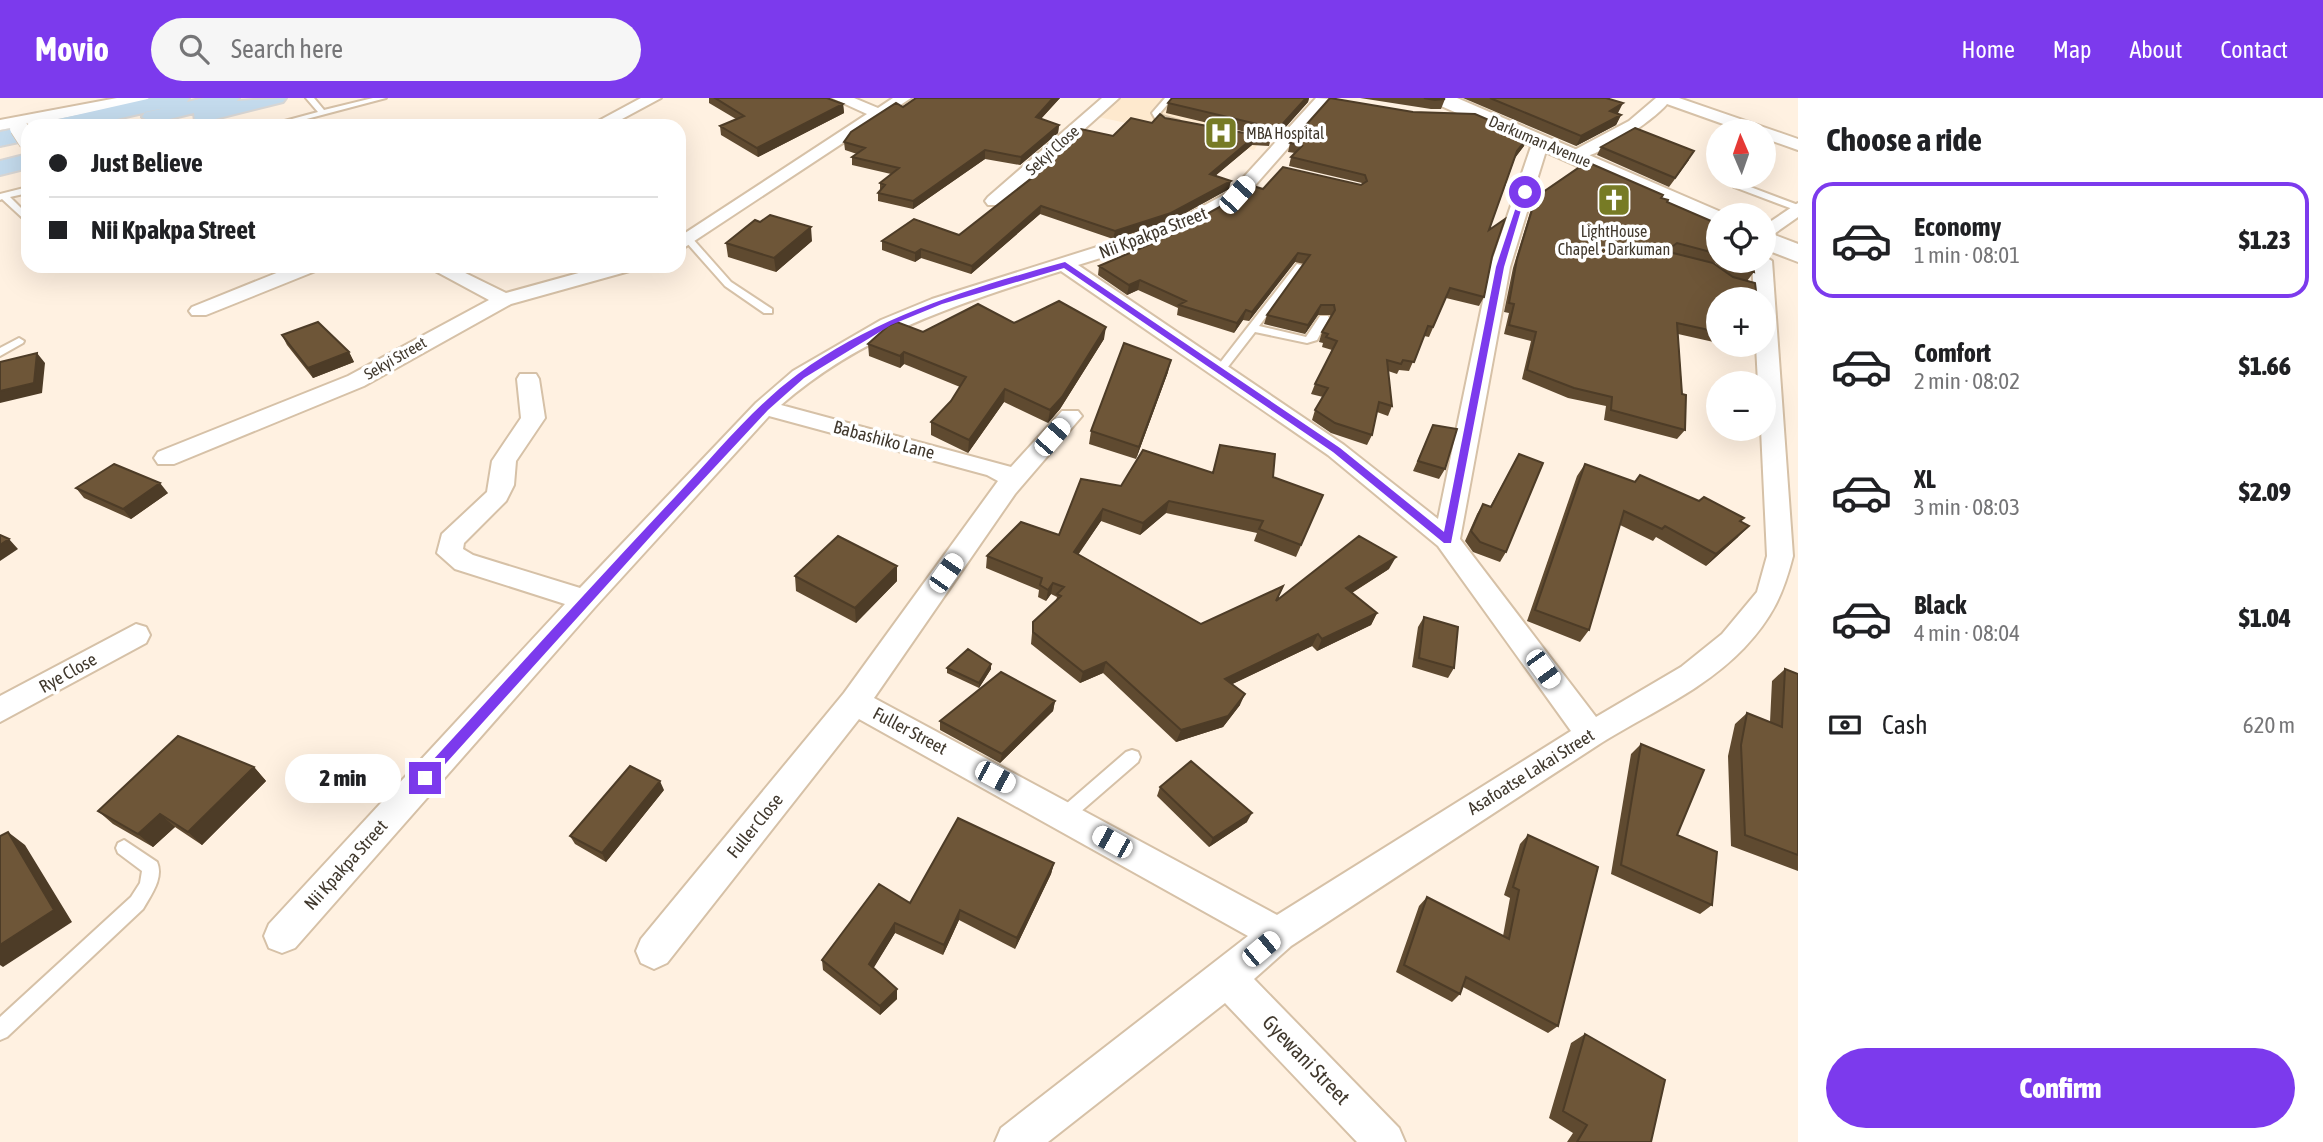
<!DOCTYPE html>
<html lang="en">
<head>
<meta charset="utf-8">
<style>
  body { margin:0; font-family:"Asap Condensed",sans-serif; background:#f6f6f6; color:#202124; height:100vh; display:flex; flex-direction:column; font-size:26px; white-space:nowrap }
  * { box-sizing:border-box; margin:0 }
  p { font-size:23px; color:#757577 }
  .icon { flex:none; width:38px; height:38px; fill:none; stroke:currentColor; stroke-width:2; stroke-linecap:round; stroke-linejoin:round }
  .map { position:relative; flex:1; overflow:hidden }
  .side { display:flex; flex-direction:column; background:#fff; width:525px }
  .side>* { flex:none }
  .top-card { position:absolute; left:21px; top:21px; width:665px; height:154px; border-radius:21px; box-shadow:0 7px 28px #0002; display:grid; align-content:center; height:154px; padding:0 28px; background:#fff }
  .needle { width:46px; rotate:358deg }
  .fabs { position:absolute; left:1706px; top:21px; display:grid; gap:14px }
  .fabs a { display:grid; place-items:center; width:70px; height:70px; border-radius:50%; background:#fff; box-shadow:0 7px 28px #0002; font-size:35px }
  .end { position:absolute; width:32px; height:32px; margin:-16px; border:9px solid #7c3aed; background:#fff; box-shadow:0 0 0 4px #fff }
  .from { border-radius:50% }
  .bubble { position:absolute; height:49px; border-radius:24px; background:#fff; box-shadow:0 7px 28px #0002; font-size:23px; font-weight:800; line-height:49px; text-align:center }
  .car { position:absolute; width:21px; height:42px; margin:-21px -10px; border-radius:9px; box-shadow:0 0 5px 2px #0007; background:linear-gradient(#fff 24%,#345 0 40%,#fff 0 76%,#345 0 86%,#fff 0) }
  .top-card b { display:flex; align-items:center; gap:24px; height:66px; font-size:26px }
  .top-card b+b { border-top:2px solid #e0e0e0 }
  .top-card i { width:18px; height:18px; background:#202124 }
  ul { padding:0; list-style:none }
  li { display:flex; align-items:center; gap:21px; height:116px; margin:0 14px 10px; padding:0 14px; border:4px solid transparent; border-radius:21px }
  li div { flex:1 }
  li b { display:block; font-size:26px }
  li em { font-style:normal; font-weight:800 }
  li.selected { border-color:#7c3aed }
  li>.icon { width:63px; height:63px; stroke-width:1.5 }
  h2 { padding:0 28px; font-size:32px; line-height:84px }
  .pay { display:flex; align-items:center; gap:18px; height:77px; padding:0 28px; font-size:26px }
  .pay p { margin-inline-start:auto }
  .action { display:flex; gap:14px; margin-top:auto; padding:14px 28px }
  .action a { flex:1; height:80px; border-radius:42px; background:#7c3aed; color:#fff; font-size:28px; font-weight:800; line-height:80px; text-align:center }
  header { display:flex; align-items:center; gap:42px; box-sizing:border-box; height:98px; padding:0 35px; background:#7c3aed; color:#fff }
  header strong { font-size:33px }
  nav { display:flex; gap:38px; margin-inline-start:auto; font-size:24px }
  .search { width:490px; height:63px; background:#f6f6f6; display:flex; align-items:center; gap:18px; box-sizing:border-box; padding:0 24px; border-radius:38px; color:#757577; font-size:26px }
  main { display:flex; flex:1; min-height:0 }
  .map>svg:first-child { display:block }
</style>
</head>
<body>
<header>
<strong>Movio</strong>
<div class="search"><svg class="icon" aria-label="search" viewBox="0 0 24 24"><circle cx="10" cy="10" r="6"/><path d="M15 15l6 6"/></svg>Search here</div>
<nav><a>Home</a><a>Map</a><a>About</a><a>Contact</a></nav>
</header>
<main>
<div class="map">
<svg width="1798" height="1044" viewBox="0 0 1798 1044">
  <rect width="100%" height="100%" fill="#fff1e1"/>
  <path fill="#fee9ce" d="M1116,0H1271L1287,3L1254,52L1098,19Z"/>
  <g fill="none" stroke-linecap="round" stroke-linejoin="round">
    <defs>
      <path id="lane" d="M306,0H314L324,12L373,0H386L280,28H266L318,14Z
        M1165,0H1173L1160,15L1162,18L1179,23V27L1156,22L1152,15Z
        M1734,85H1740L1798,107V113L1734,89Z
        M28,89V95L10,99L28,117V125L2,101L0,102V96Z
        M686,140H692L731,184L772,211V215H764L725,188L686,144Z
        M1297,166L1305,168L1259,228L1306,239L1320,218H1328L1329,220L1317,242L1307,245L1255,234L1224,274H1216V270Z
        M19,240L24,243L23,245L0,258V250Z
        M1132,652L1138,654L1140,659L1138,664L1071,722L1065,724L1059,722L1057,717L1059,712L1126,654Z
        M124,742L157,764C164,780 151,797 143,811L7,939L0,942V919L131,799L140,785L142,773L118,755L116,750L118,745Z"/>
      <path id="street" d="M117,0H149L141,5L0,32V22Z
        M641,0H661L609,28H589Z
        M832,0H854L878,10L893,0H911L679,153V139L867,16Z
        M1102,0H1119L1000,107H988L985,103L988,99Z
        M1316,0L1331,1L1243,101L1184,134L1078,167L1344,347L1438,421L1490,169L1533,43L1535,40H1547L1549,43L1510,169L1460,441L1596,619L1681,569L1722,536L1757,494L1767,458L1761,331H1764V285H1758L1756,247H1764V201H1754L1752,163H1764V158L1772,163L1793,458C1783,497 1772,520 1744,550C1703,593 1647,616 1598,647C1495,714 1393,781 1291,848L1254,881L1399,1030L1405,1044H1357L1225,905L1048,1044H995L1001,1030L1248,838L859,621L667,865L654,871L641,865L636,853L641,841L844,595L998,383L987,377L769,318L595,509L295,850L282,855L269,850L264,838L269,826L565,506L455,471L437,455L442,436L487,394L492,363L521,320L517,281L520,276H536L539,281L545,320L516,363L514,387L506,403L464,445L463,451L473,457L580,490L756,305L793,273L881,222L932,201L1170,126L1231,93ZM1061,173L1328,357L1438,448L1571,633L1277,817L874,600L1015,396L1082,318L1078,313H1062L1011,369L781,307C864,235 958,206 1061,173Z
        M1656,0H1679L1798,41V52L1764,40V33H1743L1667,6C1652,24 1590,66 1567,61L1565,57L1629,23Z
        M1798,105V119L1764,143V128Z
        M294,168H321L318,172L206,217H192L189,213L192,209Z
        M426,168H451L506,195L604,168H636L633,172L511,206L364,288L174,366H158L154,360L158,354L348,278L489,202Z
        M136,526L146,529L150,537L146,545L0,624V598Z"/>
      <path id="secondary" d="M1429,0H1457L1728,117H1718V128L1709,126L1432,4Z
        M1764,133L1798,146V164L1764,151Z"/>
      <path id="highway" d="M152,0H189L187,4L204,0H239L237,3L286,0L283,4L203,24L195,23L194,15L153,25L142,19L145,14L165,10L86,28H47L50,23Z
        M28,28V42L0,48V34Z
        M28,56V70L0,77V63Z"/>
    </defs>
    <use href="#lane" stroke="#d6c1a7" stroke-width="4"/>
    <use href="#street" stroke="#d6c1a7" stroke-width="4"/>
    <use href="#secondary" stroke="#d6c1a7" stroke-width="4"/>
    <use href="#highway" stroke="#d9d7d5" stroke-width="4"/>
    <use href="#lane" fill="#fff" fill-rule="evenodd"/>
    <use href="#street" fill="#fff" fill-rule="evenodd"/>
    <use href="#secondary" fill="#fff" fill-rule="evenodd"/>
    <use href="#highway" fill="#c4dbed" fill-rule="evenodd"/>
    <defs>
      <path id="street-bridge" d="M19,30L28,44"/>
    </defs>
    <use href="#street-bridge" stroke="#d6c1a7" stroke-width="19" stroke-linecap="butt"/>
    <use href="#street-bridge" stroke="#fff" stroke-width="18"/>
  </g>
  <path fill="#5f4a30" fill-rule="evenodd" d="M709,0H827L843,6L844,15L758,59L721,37L720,28L736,21L709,5Z
    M916,0H1060L1041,21L1059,27L1058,35L1020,67L985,61L913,111L878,103V95L880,92V85L891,76L852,67V59L857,56L845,52L844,44Z
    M1172,0H1309L1308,4L1275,41L1166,15L1168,5Z
    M1360,0H1442L1445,1L1441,11H1431Z
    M1463,0H1606L1618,15L1617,16L1621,17L1616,27L1576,48Z
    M1165,20L1271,40L1269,48L1252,47L1216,77L1229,91L1169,124L1113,141L1040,116L971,176L921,160L915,164L882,152V143L959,137L1043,71L1044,64Z
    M1290,45L1524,48L1515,60L1489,132L1492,159L1484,199L1479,208L1446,200L1429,239L1424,238L1409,273L1399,272L1397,276L1388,273L1392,308L1388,318L1377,314L1372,337L1367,347L1331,335L1312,322L1315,312L1323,299L1311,296L1315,286L1332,252L1322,249L1323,245L1319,244L1322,234L1331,219L1330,217H1318L1305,236L1264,226L1267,217L1304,166L1295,164L1249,223L1243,222L1234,235L1177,217L1178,210L1138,192L1127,197L1098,177L1099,168L1140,150L1142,141L1187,127L1263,91L1361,87L1362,85L1289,68L1291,59L1295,55L1288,54Z
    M1601,49L1689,62L1669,89L1597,57Z
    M1536,99L1661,100L1667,105L1718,126V163H1752L1754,174L1747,183L1718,201V245L1678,236L1685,332L1677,341L1604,322L1606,308L1568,300L1522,281L1531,243L1504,236L1509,215L1504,214L1513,170L1532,108ZM1672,155L1715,165L1734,180Z
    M812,143L776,174L728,159L726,145Z
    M1014,225L1104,241L1060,311L1048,325L1004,304L968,355L931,337V324L951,303L960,289L904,266L900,270L869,258L868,246L923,234Z
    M282,237L349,254L354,264L313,280L287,247Z
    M1728,247H1754L1750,252Z
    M1168,274L1136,361L1089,346L1091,333Z
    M1433,327L1445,371L1439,381L1413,373Z
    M1220,347L1273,379L1323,397L1296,459L1254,443L1257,435L1166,415L1140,437L1101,423L1078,456L1201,526L1389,471L1352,495L1377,515L1371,527L1317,553L1312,548L1232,586L1240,607L1223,629L1176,644L1103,575L1080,585L1031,546L1033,524L1056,503L1057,499L1051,496L1046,503L1038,499L1039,492L986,470L987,458L1059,437L1121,388L1213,375Z
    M1519,356L1506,454L1500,464L1473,454L1465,443L1477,416L1483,406L1490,409Z
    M1585,366L1741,424L1738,439L1706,468L1656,439L1653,443L1620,427L1589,532L1580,544L1527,523L1577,378Z
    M76,390L168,395L131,421L84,400Z
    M795,478L897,483L856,525L796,493Z
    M1424,519L1454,570L1448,580L1412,569L1418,529Z
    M991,566V571L979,590L947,575V570Z
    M1785,571L1798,576V773L1731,748L1728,658L1735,626L1747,615L1770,624L1772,583Z
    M1055,603L1053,613L1000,665L940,632V623Z
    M1641,646L1677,737L1712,807L1700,816L1611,776L1631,656Z
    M254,669L266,683L202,747L175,729L153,749L113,726L98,713Z
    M1160,689L1247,724L1209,749L1157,698Z
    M664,692L606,764L575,746L570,738Z
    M1528,737L1558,928L1548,935L1463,889L1460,896L1452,904L1396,874L1419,808L1427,799L1503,838L1510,800L1504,797L1520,746Z
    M1054,765L1051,776L1015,851L959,822L943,857L895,835L873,870L897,891V901L880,917L823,872L822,862L910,805Z
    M1585,936L1651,1044H1567L1573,1035L1549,1020L1571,945Z"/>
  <path fill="#4d3c27" d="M1053,0H1060L1035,27L1036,19Z
    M1306,0H1309L1308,4L1275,41L1278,31Z
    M1623,5L1618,15L1605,23L1610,13Z
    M843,6L844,15L758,59L757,50Z
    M1621,17L1616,27L1576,48L1581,38Z
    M1059,27L1058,35L1020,67L1021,59Z
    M1254,39L1252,47L1208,84L1210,76Z
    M1528,39L1524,48L1513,62L1517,53Z
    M985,52V61L913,111V103Z
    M1231,83L1229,91L1169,124L1113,141L1115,133Z
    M1041,108L1040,116L971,176L972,168Z
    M811,129L812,143L776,174L774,160Z
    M921,151V160L915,164V155Z
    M1298,155L1295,164L1249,223L1252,214Z
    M1140,182L1138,192L1127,197L1129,187Z
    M1321,207L1318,217L1305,236L1308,227Z
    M1246,212L1243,222L1234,235L1237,225Z
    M1106,229L1104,241L1060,311L1048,325L1050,312Z
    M349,254L354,264L313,280L308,270Z
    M904,254V266L900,270V258Z
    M37,255L45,265L42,295L0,305V293Z
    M1171,262L1168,274L1136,361L1139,349Z
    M1005,291L1004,304L968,355L969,342Z
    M160,385L168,395L131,421L123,411Z
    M1169,403L1166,415L1140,437L1143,425Z
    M1103,411L1101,423L1072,466L1074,454Z
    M1749,428L1738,439L1706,468L1716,456Z
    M9,441L18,451L0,463V447Z
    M1396,459L1389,471L1340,502L1346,490Z
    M897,468V483L856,525L855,510Z
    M1053,485L1051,496L1046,503L1048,492Z
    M1377,515L1371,527L1317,553L1322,541Z
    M1318,536L1312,548L1220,592L1225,581Z
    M1106,564L1103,575L1080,585L1083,574Z
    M991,566V571L979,590V585Z
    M1245,596L1240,607L1223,629L1176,644L1181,632Z
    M1055,603L1053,613L1000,665L1002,656Z
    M254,669L266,683L202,747L188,734Z
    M660,683L664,692L606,764L602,755Z
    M1252,715L1247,724L1209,749L1213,740Z
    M160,716L175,729L153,749L138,736Z
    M8,734L25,747L72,824L3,869L0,867V847Z
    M1054,765L1051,776L1015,851L1017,840Z
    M960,812L959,822L943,857L944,847Z
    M895,825V835L870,876L869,866Z
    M897,891V901L880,917V908Z"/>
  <path fill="#6e5638" stroke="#4d3c27" stroke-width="2" d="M715,0H827L843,6L757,50L720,28L744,18Z
    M916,0H1053L1036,19L1059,27L1021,59L985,52L913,103L878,95L885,87L880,85L899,70L852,59L865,50L844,44L851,34L896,5L903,9Z
    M1172,0H1306L1278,31L1168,5Z
    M1330,0L1413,14L1475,16L1528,39L1517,53L1489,132L1505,121L1492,159L1484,199L1450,190L1433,229L1428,228L1414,264L1403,262L1401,266L1387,262L1392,308L1379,304L1372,337L1335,325L1315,312L1328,290L1315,286L1337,243L1326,239L1328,236L1322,234L1335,212L1334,207H1321L1308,227L1267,217L1310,157L1298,155L1252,214L1246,212L1237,225L1179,207L1186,203L1140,182L1129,187L1099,168L1153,145L1142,141L1187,127L1247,94L1253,88L1263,91L1283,69L1361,87L1367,83L1365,77L1291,59L1302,48L1290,45Z
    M1424,0H1442L1445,1L1435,2Z
    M1490,0H1606L1623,5L1610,13L1621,17L1581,38Z
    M1160,16L1165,20L1271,40L1254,39L1210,76L1231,83L1171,115L1115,133L1041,108L972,168L921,151L915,155L882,143L914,121L959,137L1051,65L1044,64L1081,31L1113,38L1131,20L1152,25Z
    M1635,30L1694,53L1675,80L1601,49Z
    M1587,64L1663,97L1661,100L1668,102L1667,104L1718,126V156L1677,145L1669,151L1673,155L1713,165L1733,179L1755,185L1757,201H1718V234L1677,225L1682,296L1686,297L1685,332L1611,312L1612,299L1574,290L1527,272L1536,234L1509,227L1514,206L1509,205L1517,161L1536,99Z
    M770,117L811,129L774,160L726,145L755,122L760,124Z
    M1730,163H1752L1754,174L1740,170Z
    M1059,203L1106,229L1062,299L1050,312L1005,291L969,342L931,324L951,303L966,279L904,254L900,258L868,246L888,228L897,224L923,234L978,206L1014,225Z
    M318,224L349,254L308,270L282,237Z
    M1124,245L1171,262L1139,349L1091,333Z
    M37,255L34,285L0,293V264Z
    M1433,327L1457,331L1445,371L1418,363Z
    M1220,347L1275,356L1273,379L1323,397L1301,447L1259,431L1263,423L1169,403L1143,425L1103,411L1074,454L1201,526L1283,488L1276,503L1359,438L1396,459L1346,490L1377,515L1322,541L1318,536L1225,581L1245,596L1228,618L1181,632L1106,564L1083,574L1033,534V524L1061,498L1057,496L1064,489L1053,485L1048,492L1040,487L1042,480L987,458L1021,424L1059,437L1081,381L1121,388L1143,352L1213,375Z
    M1519,356L1543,365L1506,454L1480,444L1471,433L1483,406L1491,409Z
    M114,366L160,385L123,411L76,390Z
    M1585,366L1635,384L1640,377L1699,403L1704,399L1744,420L1740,423L1749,428L1716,456L1665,428L1662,431L1624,413L1589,532L1535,512Z
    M0,437L9,441L0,447Z
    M838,438L897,468L855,510L795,478Z
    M1424,519L1458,529L1454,570L1419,560Z
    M968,551L991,566L979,585L947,570Z
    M1785,571L1798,576V757L1745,737L1741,647L1747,615L1782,629Z
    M1001,574L1055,603L1002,656L940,623Z
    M178,638L254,669L188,734L160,716L138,736L98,713Z
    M1641,646L1704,672L1677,737L1717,754L1712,807L1621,767Z
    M1191,663L1252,715L1213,740L1160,689Z
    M630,668L660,683L602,755L570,738Z
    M958,720L1054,765L1017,840L960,812L944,847L895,825L869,866L897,891L880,908L822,862L879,786L910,805Z
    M8,734L54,812L0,847V738Z
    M1528,737L1598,769L1558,928L1466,879L1460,896L1404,867L1427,799L1509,841L1519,792L1513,789Z
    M1585,936L1665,982L1651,1044H1577L1587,1027L1563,1013Z"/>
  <path fill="#7c3aed" d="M1527,92L1504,169L1451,445H1444L1333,354L1064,170L942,206L891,227L804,280L768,312L660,428L429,684H420V676C505,584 589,490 675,399C714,358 752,310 798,276C877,218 971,190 1065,164L1340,350L1444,434L1496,169L1521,94Z"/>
  <defs>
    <symbol id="hospital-square" viewBox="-11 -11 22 22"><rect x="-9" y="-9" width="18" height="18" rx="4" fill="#777b25" stroke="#fff"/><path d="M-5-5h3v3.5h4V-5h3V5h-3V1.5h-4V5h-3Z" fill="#fff"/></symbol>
    <symbol id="church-square" viewBox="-11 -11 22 22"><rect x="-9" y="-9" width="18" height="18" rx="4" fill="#777b25" stroke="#fff"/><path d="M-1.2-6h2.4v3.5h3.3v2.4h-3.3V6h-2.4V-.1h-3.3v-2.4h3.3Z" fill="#fff"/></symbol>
  </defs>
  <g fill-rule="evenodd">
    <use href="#hospital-square" x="1202" y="16" width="38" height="38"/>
    <use href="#church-square" x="1595" y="83" width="38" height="38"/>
  </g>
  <g text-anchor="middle" stroke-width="7" stroke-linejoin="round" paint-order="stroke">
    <g font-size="16" fill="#40382d" stroke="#fff" text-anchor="start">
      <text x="1246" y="41">MBA Hospital</text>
      <text x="1614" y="139" text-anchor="middle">LightHouse<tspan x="1614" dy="18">Chapel - Darkuman</tspan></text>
    </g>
    <g font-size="16" fill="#40382d" stroke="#fff">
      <text transform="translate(1540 43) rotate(23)" y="6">Darkuman Avenue</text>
      <text transform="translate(1052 52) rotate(-42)" y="6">Sekyi Close</text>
      <text transform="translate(395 260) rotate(-30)" y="6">Sekyi Street</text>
    </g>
    <g font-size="18" fill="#40382d" stroke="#fff">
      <text transform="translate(1153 135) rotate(-21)" y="6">Nii Kpakpa Street</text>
      <text transform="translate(884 342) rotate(15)" y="6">Babashiko Lane</text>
      <text transform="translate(68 575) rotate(-29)" y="6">Rye Close</text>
      <text transform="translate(910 633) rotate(28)" y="6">Fuller Street</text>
      <text transform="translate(1531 674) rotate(-32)" y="6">Asafoatse Lakai Street</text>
      <text transform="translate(755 728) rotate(-51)" y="6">Fuller Close</text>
      <text transform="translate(346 767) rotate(-48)" y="6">Nii Kpakpa Street</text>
    </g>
    <g font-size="21" fill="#40382d" stroke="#fff">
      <text transform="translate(1306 962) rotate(46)" y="7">Gyewani Street</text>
    </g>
  </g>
</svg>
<div class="fabs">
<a><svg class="needle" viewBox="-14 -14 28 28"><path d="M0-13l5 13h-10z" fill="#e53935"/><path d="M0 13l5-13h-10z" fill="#757577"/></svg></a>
<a><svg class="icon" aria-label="locate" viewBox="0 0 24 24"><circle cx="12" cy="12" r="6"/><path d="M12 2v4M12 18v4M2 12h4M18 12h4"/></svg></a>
<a>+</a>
<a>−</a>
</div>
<i class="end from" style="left:1525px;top:94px"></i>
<i class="end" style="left:425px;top:680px"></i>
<div class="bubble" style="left:285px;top:656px;width:116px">2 min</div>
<i class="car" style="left:1237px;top:97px;rotate:42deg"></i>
<i class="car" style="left:1052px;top:339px;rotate:41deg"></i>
<i class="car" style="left:946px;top:475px;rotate:35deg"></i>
<i class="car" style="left:1543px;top:571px;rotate:144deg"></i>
<i class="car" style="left:995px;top:679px;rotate:118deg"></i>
<i class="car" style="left:1112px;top:744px;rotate:299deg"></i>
<i class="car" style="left:1261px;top:851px;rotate:50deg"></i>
<div class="top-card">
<b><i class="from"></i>Just Believe</b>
<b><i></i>Nii Kpakpa Street</b>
</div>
</div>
<section class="side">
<h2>Choose a ride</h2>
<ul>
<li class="selected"><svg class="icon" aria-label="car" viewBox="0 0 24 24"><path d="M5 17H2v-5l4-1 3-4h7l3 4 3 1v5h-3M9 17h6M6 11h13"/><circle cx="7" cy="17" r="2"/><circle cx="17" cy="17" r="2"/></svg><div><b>Economy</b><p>1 min · 08:01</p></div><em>$1.23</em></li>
<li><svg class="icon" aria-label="car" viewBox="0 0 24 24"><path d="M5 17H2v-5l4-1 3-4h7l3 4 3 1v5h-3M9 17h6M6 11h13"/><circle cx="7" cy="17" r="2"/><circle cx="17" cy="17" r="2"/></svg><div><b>Comfort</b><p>2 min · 08:02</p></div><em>$1.66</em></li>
<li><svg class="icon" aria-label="car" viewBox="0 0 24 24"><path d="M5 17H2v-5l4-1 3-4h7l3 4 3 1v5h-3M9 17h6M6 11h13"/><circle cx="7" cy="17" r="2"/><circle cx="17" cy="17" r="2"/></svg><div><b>XL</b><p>3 min · 08:03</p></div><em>$2.09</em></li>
<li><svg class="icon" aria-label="car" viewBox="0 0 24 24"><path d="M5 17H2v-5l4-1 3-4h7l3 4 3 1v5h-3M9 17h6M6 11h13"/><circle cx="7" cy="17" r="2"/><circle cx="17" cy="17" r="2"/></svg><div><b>Black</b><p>4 min · 08:04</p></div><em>$1.04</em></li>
</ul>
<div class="pay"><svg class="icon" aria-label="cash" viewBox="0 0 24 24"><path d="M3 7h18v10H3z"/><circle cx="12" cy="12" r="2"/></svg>Cash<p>620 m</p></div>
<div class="action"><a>Confirm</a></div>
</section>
</main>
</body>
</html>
